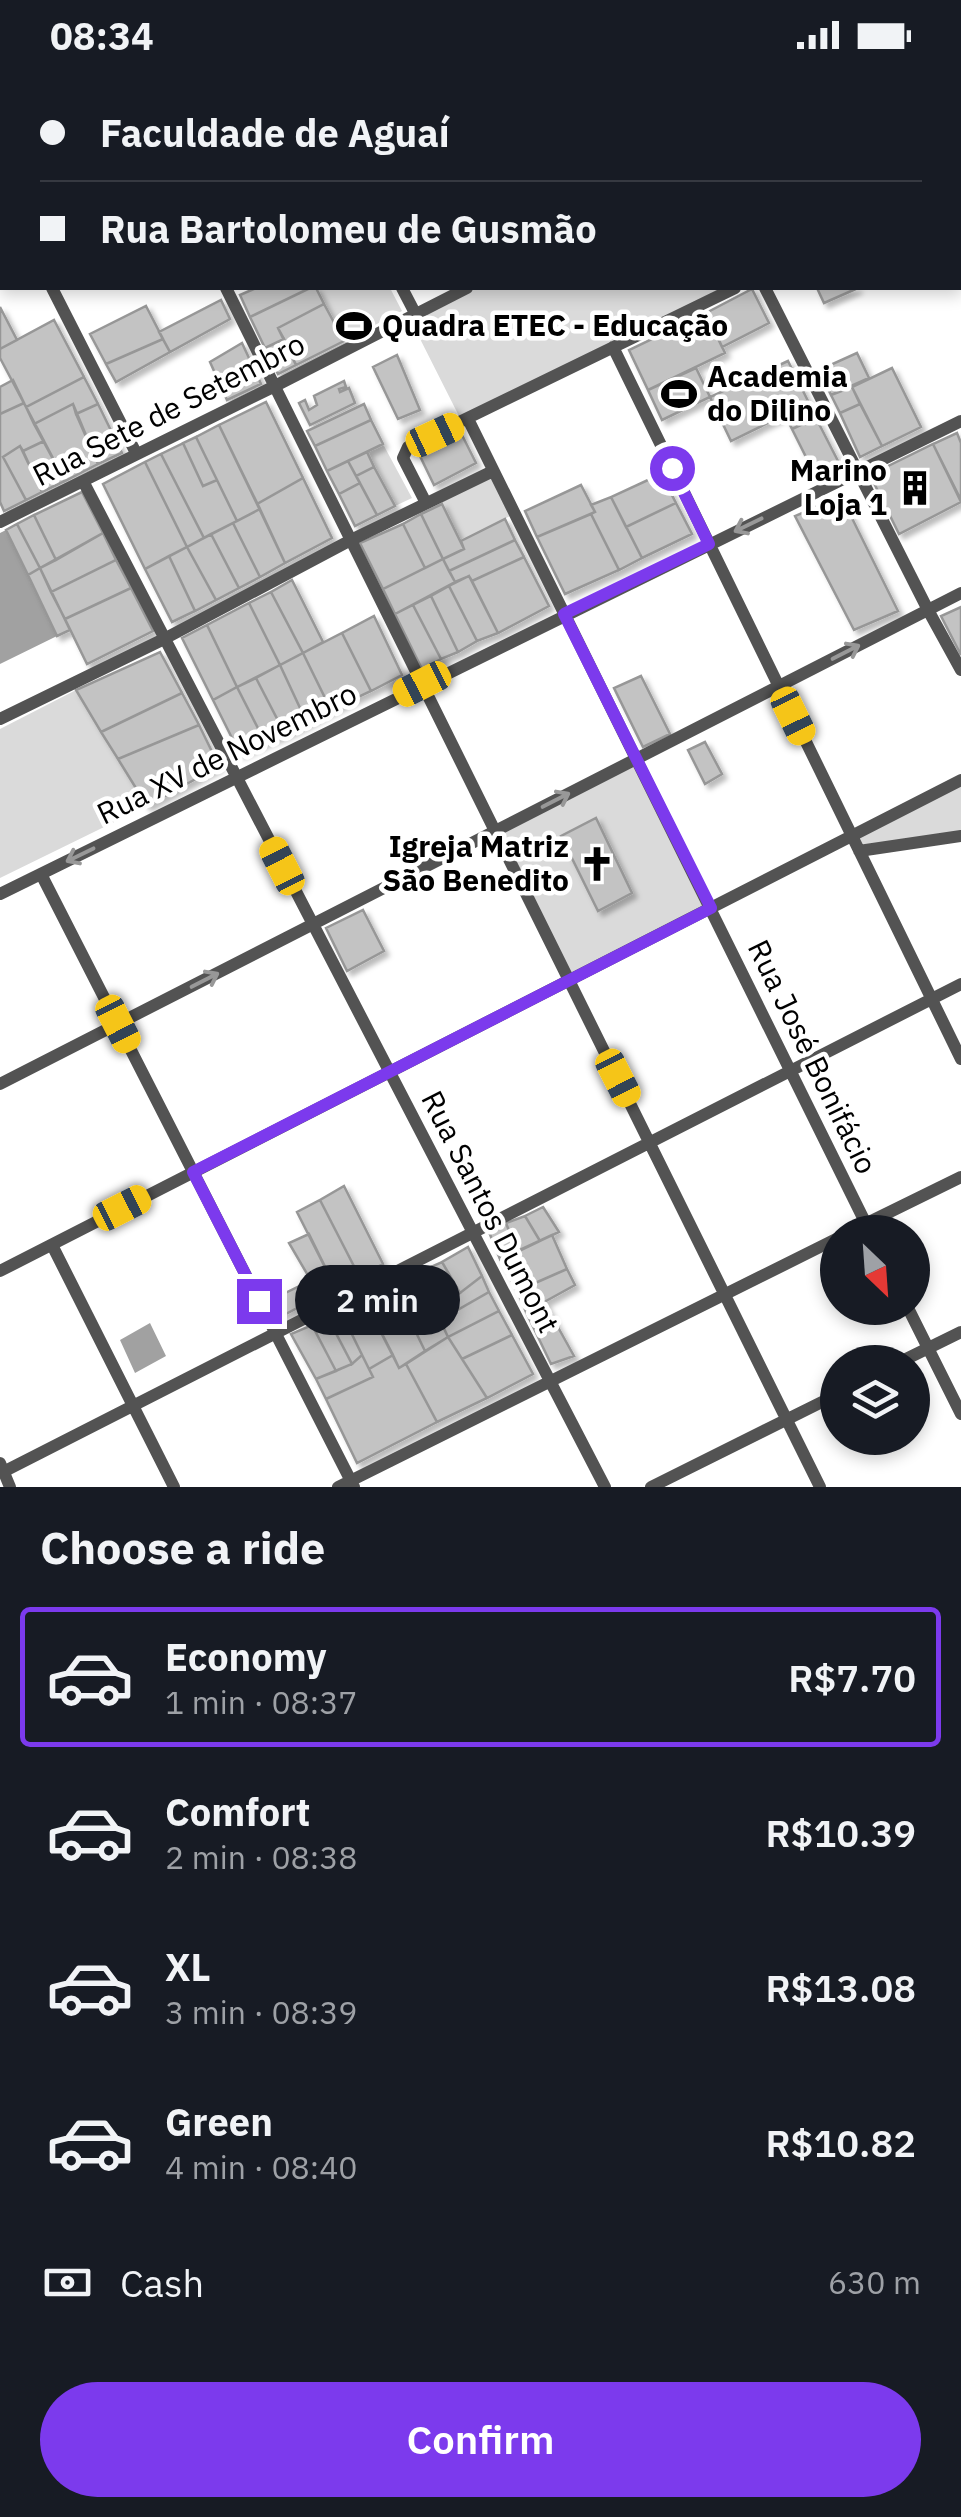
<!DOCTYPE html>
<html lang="en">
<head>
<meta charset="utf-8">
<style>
  body { margin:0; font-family:"IBM Plex Sans",sans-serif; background:#242831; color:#f1f3f6; height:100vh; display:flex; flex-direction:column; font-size:38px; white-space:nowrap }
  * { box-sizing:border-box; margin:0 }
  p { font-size:32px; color:#9ea1a6 }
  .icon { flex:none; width:55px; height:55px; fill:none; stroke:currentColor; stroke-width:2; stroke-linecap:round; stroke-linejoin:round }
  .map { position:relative; height:1417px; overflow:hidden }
  .details { display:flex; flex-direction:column; background:#171b24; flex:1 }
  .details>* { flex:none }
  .hud { position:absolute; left:0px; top:0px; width:962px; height:220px; box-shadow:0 5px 15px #0003; display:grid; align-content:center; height:220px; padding:0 40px; background:#171b24 }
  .needle { width:65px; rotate:155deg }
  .tools { position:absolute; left:820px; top:1145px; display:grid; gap:20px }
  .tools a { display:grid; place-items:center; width:110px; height:110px; border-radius:50%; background:#171b24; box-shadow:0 5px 15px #0003; font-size:50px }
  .end { position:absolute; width:45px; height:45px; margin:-22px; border:12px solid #7c3aed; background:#fff; box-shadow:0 0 0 5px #fff }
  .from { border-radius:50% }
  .bubble { position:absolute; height:70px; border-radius:35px; background:#171b24; box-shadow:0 5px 15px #0003; font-size:32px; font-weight:600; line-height:70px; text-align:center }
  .car { position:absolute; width:30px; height:60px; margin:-30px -15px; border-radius:12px; box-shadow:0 0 8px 2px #0007; background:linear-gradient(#f5c518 24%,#345 0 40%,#f5c518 0 76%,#345 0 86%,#f5c518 0) }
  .hud b { display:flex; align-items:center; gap:35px; height:95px; font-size:38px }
  .hud b+b { border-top:2px solid #363941 }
  .hud i { width:25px; height:25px; background:#f1f3f6 }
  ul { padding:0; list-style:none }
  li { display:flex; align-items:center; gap:30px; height:140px; margin:0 20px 15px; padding:0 20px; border:5px solid transparent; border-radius:10px }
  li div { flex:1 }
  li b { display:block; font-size:38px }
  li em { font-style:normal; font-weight:600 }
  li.selected { border-color:#7c3aed }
  li>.icon { width:90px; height:90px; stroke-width:1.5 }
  h2 { padding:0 40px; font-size:45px; line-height:120px }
  .pay { display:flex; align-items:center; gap:25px; height:110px; padding:0 40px; font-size:38px }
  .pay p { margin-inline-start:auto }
  .button { display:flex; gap:20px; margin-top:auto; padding:20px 40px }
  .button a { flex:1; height:115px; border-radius:60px; background:#7c3aed; color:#fff; font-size:40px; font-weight:600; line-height:115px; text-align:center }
  .status { display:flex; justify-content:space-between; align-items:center; height:70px; padding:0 50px; background:#171b24; direction:ltr }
  .status svg { height:28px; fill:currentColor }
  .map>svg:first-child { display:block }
</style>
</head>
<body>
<div class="status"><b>08:34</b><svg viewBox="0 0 49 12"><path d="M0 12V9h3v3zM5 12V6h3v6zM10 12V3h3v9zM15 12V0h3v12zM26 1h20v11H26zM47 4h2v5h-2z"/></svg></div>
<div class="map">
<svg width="961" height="1417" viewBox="0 0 961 1417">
  <defs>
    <filter id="shadow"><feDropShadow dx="4.5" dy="4.5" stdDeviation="2.5" flood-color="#0004"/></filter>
  </defs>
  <rect width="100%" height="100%" fill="#fff"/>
  <path fill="#dadada" d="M316,218H390L402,241L344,271Z
    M467,218H735L462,352L409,247Z
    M383,374L412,428L395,436L367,382Z
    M493,401L514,444L461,471L439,427Z
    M76,620L147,736L0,808V659Z
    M636,689L711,838L569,910L495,761Z
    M961,710V766L859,781L852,766Z"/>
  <path fill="#a1a1a1" d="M6,460L57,566L0,594V463Z
    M150,1253L166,1286L135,1303L120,1270Z"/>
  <path fill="#c3c3c3" stroke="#979797" stroke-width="2.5" filter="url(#shadow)" d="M256,218H310L250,247L240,225Z
    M310,218H316L324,234L278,258L284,269L265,278L250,247Z
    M817,218H858L824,233Z
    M752,219L769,253L722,277L706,243Z
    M221,230L230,249L170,282L159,262Z
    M324,234L344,271L296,295L278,258Z
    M146,236L163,269L106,294L90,264Z
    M0,237L17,270L0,279Z
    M706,243L725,283L648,320L629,280Z
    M54,250L84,307L26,337L0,288V279Z
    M163,269L170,282L116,312L106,294Z
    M284,269L296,295L278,304L265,278Z
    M242,273L261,314L227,330L210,292Z
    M857,283L869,308L831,325L819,300Z
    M397,285L420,340L398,349L373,297Z
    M788,291L809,333L731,371L710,327Z
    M696,298L710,327L662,350L648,320Z
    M892,298L921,357L882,376L852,317Z
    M84,307L98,334L76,344L73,334L34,354L26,337Z
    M13,310L24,333L0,344V317Z
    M344,311L346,317L339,319L340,322L349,318L355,333L310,355L299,333L305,330L309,340L317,335L314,326Z
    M852,317L860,334L840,343L831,325Z
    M266,332L303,408L257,434L219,355Z
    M24,333L44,371L23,381L20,376L3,387L26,430L4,441L0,432V344Z
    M809,333L816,348L792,359L785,345Z
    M73,334L98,394L65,411L34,354Z
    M98,334L122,383L98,394L76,344Z
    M364,334L371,350L315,376L307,361Z
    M860,334L882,376L860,387L840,343Z
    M816,348L840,395L816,407L792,359Z
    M371,350L383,374L327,401L315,376Z
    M219,355L260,439L237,451L196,367Z
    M461,363L476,393L434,415L419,384Z
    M957,363L961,373V430L933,374Z
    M196,367L237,451L204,468L161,384Z
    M196,367L217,410L203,416L183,373Z
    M44,371L65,411L42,422L23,381Z
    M933,374L961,432L899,464L870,405Z
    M20,376L42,422L26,430L3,387Z
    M367,382L374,397L356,406L348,391Z
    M161,384L204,468L187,477L145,392Z
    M348,391L360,413L339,424L327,401Z
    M145,392L187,477L145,499L103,414Z
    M374,397L395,436L377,445L356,406Z
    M661,404L692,464L642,488L611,427Z
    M661,404L676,433L626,457L611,427Z
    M303,408L332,468L285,493L257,434Z
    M360,413L377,445L355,456L339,424Z
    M581,415L595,442L537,467L525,441Z
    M82,422L103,463L56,490L34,445Z
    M841,426L898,541L854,560L795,446Z
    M611,427L642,488L619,500L591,444L595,442L591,435Z
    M442,434L464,479L443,489L421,444Z
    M260,439L285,493L260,507L233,453Z
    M421,444L443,489L425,498L403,454Z
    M591,444L619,500L565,524L537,467Z
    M34,445L56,490L40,498L17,454Z
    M505,449L515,470L449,501L443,489L464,479L461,471Z
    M233,453L260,507L239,518L211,464Z
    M17,454L40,498L28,505L6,460Z
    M403,454L425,498L383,519L360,473Z
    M103,463L116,490L51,522L40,498Z
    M211,464L239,518L216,530L187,477Z
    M515,470L524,487L472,511L469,506L455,512L449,501Z
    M187,477L216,530L195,541L169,486Z
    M169,486L195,541L172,552L145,499Z
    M524,487L549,536L498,563L472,511Z
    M443,489L455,512L395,544L383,519Z
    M116,490L131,518L65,549L51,522Z
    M40,498L70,560L57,566L28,505Z
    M469,506L498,563L477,571L449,516Z
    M292,510L323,572L303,583L271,522Z
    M449,516L477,571L458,582L431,526Z
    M131,518L153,561L87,594L65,549Z
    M271,522L303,583L280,595L249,533Z
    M431,526L458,582L441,589L413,535Z
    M249,533L280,595L237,617L207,555Z
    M413,535L441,589L422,599L395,544Z
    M961,537V585L941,546Z
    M374,546L402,605L371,621L342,563Z
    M207,555L237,617L213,630L182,568Z
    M342,563L371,621L331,640L303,583Z
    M160,582L182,623L101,662L76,620Z
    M303,583L331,640L307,653L280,595Z
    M280,595L307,653L285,664L256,608Z
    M641,606L670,664L643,677L614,618Z
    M256,608L285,664L265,672L237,617Z
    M237,617L265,672L240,684L213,630Z
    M182,623L199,655L118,689L101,662Z
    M199,655L219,696L147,736L118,689Z
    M705,672L722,704L705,714L688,680Z
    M596,748L632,823L598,841L561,766Z
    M363,840L384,881L347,901L326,858Z
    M344,1116L383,1194L359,1206L320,1130Z
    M320,1130L359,1206L336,1219L297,1142Z
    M543,1137L559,1162L540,1171L525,1146Z
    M525,1146L540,1171L517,1182L506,1153Z
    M506,1153L517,1182L500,1189L489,1162Z
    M309,1164L336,1219L320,1226L289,1173Z
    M552,1165L567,1199L517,1221L500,1189Z
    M468,1177L482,1206L460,1223L442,1192Z
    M442,1192L460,1223L433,1236L417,1203Z
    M567,1199L575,1215L526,1242L517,1221Z
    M417,1203L448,1267L425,1281L393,1215Z
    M482,1206L489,1222L440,1250L433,1236L460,1223Z
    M312,1210L320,1226L280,1247L271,1230Z
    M393,1215L425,1281L399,1298L364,1229Z
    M489,1222L499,1241L448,1267L440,1250Z
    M364,1229L393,1285L369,1299L341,1242Z
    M544,1232L574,1286L551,1294L526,1242Z
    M499,1241L512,1265L462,1289L448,1267Z
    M341,1242L362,1285L352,1294L328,1248Z
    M328,1248L352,1294L336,1301L312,1255Z
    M312,1255L336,1301L316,1309L291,1264Z
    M512,1265L533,1304L487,1328L462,1289Z
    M448,1267L487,1328L437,1352L406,1294Z
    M362,1285L373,1307L326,1329L316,1309L352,1294Z
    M393,1285L399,1298L406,1294L437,1352L357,1393L326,1329L373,1307L369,1299Z"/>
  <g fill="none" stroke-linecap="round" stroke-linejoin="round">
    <path stroke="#535353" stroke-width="12" d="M117,0L119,2
      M291,0L292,2
      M476,0L477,2
      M656,0L657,2
      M367,2L372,0
      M910,2L916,0
      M0,116L2,121
      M0,192L2,190
      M52,218L136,383
      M226,218L820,1417
      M402,218L415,243
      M765,218L928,540L961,600
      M613,277L961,989
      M468,349L870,1162
      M83,411L605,1417
      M426,433L403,388L408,377L735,218
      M0,452L275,316L467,218
      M0,649L164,569L351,470L493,401
      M859,781L961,766
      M41,804L354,1417
      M0,824L961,351
      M0,1014L961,523
      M849,1162L961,1107
      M52,1175L174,1417
      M0,1201L961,710
      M908,1238L961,1344
      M900,1292L961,1262
      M0,1393L10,1417
      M3,1402L961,914
      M338,1417L838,1168
      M651,1417L838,1324"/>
    <path stroke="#202020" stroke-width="18" d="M863,0L866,2
      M947,0L949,2
      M960,14L961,15
      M960,100L961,101"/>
    <path stroke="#000" stroke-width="4" stroke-dasharray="15 5 2.5 5" stroke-linecap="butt" d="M907,0L909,2
      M960,57L961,58"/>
  </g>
  <defs><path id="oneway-shaft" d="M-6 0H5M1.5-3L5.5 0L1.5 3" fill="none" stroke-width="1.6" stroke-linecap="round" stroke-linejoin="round" transform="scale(2.5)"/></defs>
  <g stroke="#989898">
    <use href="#oneway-shaft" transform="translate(748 455) rotate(154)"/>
    <use href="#oneway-shaft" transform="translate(846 582) rotate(-27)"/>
    <use href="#oneway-shaft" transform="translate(556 730) rotate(-27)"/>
    <use href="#oneway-shaft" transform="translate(80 785) rotate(154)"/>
    <use href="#oneway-shaft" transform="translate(205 910) rotate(-27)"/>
  </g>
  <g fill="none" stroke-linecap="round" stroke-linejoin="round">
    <path stroke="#7c3aed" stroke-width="12" d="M259,1231L193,1102L711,838L564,544L709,474L672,398"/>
  </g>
  <defs>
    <symbol id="stadium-bare" viewBox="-9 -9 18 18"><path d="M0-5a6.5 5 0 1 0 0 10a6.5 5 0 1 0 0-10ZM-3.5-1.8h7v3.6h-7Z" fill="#000" stroke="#fff" stroke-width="2.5" paint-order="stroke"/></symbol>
    <symbol id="building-bare" viewBox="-9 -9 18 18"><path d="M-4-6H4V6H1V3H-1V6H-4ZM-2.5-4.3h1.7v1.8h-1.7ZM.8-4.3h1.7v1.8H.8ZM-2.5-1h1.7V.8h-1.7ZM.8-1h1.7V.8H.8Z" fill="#000" stroke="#fff" stroke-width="2.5" paint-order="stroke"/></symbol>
    <symbol id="church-bare" viewBox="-9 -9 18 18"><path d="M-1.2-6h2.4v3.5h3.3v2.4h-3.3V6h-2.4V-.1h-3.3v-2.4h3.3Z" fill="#000" stroke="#fff" stroke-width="2.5" paint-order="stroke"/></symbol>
  </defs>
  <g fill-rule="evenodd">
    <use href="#stadium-bare" x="329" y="231" width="50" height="50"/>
    <use href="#stadium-bare" x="654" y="299" width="50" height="50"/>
    <use href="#building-bare" x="890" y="393" width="50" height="50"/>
    <use href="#church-bare" x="572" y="769" width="50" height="50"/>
  </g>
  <g text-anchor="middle" stroke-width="9" stroke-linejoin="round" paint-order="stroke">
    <g font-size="30" font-weight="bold" fill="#000" stroke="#fff" text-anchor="start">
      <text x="382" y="266">Quadra ETEC - Educação</text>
      <text x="707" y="317">Academia<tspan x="707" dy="34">do Dilino</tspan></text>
      <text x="887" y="411" text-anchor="end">Marino<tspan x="887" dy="34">Loja 1</tspan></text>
      <text x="569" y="787" text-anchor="end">Igreja Matriz<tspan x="569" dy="34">São Benedito</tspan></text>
    </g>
    <g font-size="30" fill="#000" stroke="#fff">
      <text transform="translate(169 340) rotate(-27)" y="10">Rua Sete de Setembro</text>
      <text transform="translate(227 684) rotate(-26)" y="10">Rua XV de Novembro</text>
      <text transform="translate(812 987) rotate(64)" y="10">Rua José Bonifácio</text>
      <text transform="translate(490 1142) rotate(63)" y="10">Rua Santos Dumont</text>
    </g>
  </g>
</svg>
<div class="tools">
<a><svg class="needle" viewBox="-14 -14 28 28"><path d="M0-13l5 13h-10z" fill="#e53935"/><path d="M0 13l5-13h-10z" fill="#9ea1a6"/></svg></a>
<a><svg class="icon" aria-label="layers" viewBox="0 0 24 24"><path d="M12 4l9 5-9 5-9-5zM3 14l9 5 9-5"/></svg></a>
</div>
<i class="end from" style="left:672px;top:398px"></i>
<i class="end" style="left:259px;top:1231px"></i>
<div class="bubble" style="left:295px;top:1195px;width:165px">2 min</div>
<i class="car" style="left:435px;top:365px;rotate:65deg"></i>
<i class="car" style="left:422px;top:614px;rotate:243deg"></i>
<i class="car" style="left:793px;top:646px;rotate:154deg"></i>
<i class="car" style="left:282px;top:796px;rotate:333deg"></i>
<i class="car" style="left:118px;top:954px;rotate:153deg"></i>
<i class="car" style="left:618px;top:1008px;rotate:153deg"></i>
<i class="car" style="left:122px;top:1138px;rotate:63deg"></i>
<div class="hud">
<b><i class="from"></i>Faculdade de Aguaí</b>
<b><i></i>Rua Bartolomeu de Gusmão</b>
</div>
</div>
<section class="details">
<h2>Choose a ride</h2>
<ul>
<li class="selected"><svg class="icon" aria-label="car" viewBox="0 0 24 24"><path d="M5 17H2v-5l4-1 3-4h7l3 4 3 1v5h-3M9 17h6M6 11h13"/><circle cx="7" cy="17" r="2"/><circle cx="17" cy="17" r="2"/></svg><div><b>Economy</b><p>1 min · 08:37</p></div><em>R$7.70</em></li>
<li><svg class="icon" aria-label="car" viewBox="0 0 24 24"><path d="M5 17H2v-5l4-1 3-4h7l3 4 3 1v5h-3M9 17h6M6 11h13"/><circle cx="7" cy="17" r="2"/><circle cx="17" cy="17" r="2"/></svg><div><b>Comfort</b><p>2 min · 08:38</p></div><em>R$10.39</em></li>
<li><svg class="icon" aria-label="car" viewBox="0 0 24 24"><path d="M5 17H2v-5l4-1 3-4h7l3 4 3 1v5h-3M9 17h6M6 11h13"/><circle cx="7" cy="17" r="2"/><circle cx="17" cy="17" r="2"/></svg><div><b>XL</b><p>3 min · 08:39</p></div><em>R$13.08</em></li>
<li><svg class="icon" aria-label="car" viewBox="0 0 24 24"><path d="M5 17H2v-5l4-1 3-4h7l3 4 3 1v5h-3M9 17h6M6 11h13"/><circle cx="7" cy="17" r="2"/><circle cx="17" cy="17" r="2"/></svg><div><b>Green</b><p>4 min · 08:40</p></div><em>R$10.82</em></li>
</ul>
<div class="pay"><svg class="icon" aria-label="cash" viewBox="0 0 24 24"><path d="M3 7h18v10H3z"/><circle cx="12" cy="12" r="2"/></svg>Cash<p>630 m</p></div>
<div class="button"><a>Confirm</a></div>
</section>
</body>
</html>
